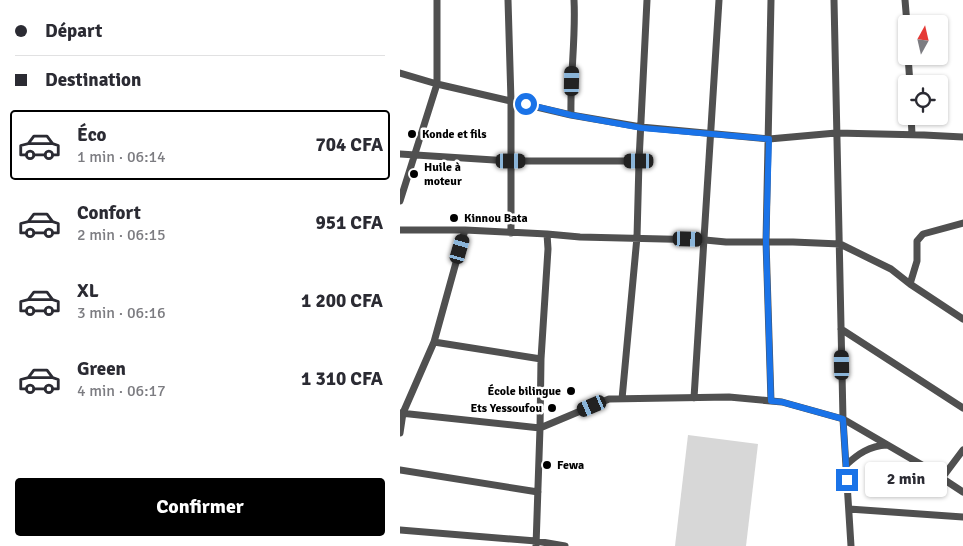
<!DOCTYPE html>
<html lang="fr">
<head>
<meta charset="utf-8">
<style>
  body { margin:0; font-family:Signika,sans-serif; background:#f2f2f3; color:#2b2b33; height:100vh; display:flex; flex-direction:column; font-size:19px; white-space:nowrap }
  * { box-sizing:border-box; margin:0 }
  p { font-size:16px; color:#7c7c81 }
  .icon { flex:none; width:28px; height:28px; fill:none; stroke:currentColor; stroke-width:2; stroke-linecap:round; stroke-linejoin:round }
  .map { position:relative; flex:1; overflow:hidden }
  .details { display:flex; flex-direction:column; background:#fff; width:400px }
  .details>* { flex:none }
  .guide { display:grid; align-content:center; height:110px; padding:0 15px; background:#fff }
  .needle { width:32px; rotate:8deg }
  .fabs { position:absolute; left:498px; top:15px; display:grid; gap:10px }
  .fabs a { display:grid; place-items:center; width:50px; height:50px; border-radius:5px; background:#fff; box-shadow:0 1px 4px #0004; font-size:25px }
  .end { position:absolute; width:22px; height:22px; margin:-11px; border:6px solid #1a73e8; background:#fff; box-shadow:0 0 0 2px #fff }
  .from { border-radius:50% }
  .bubble { position:absolute; height:35px; border-radius:5px; background:#fff; box-shadow:0 1px 4px #0004; font-size:16px; font-weight:800; line-height:35px; text-align:center }
  .car { position:absolute; width:15px; height:30px; margin:-15px -8px; border-radius:6px; box-shadow:0 0 4px 1px #0007; background:linear-gradient(#222 24%,#8ab4d8 0 40%,#222 0 76%,#8ab4d8 0 86%,#222 0) }
  .guide b { display:flex; align-items:center; gap:18px; height:48px; font-size:19px }
  .guide b+b { border-top:1px solid #e1e1e2 }
  .guide i { width:12px; height:12px; background:#2b2b33 }
  ul { padding:0; list-style:none }
  li { display:flex; align-items:center; gap:15px; height:70px; margin:0 10px 8px; padding:0 5px; border:2px solid transparent; border-radius:5px }
  li div { flex:1 }
  li b { display:block; font-size:19px }
  li em { font-style:normal; font-weight:800 }
  li.on { border-color:#000 }
  li>.icon { width:45px; height:45px; stroke-width:1.5 }
  .action { display:flex; gap:10px; margin-top:auto; padding:10px 15px }
  .action a { flex:1; height:58px; border-radius:5px; background:#000; color:#fff; font-size:20px; font-weight:800; line-height:58px; text-align:center }
  main { display:flex; flex:1; min-height:0 }
  .map>svg:first-child { display:block }
</style>
</head>
<body>
<main>
<section class="details">
<div class="guide">
<b><i class="from"></i>Départ</b>
<b><i></i>Destination</b>
</div>
<ul>
<li class="on"><svg class="icon" aria-label="car" viewBox="0 0 24 24"><path d="M5 17H2v-5l4-1 3-4h7l3 4 3 1v5h-3M9 17h6M6 11h13"/><circle cx="7" cy="17" r="2"/><circle cx="17" cy="17" r="2"/></svg><div><b>Éco</b><p>1 min · 06:14</p></div><em>704 CFA</em></li>
<li><svg class="icon" aria-label="car" viewBox="0 0 24 24"><path d="M5 17H2v-5l4-1 3-4h7l3 4 3 1v5h-3M9 17h6M6 11h13"/><circle cx="7" cy="17" r="2"/><circle cx="17" cy="17" r="2"/></svg><div><b>Confort</b><p>2 min · 06:15</p></div><em>951 CFA</em></li>
<li><svg class="icon" aria-label="car" viewBox="0 0 24 24"><path d="M5 17H2v-5l4-1 3-4h7l3 4 3 1v5h-3M9 17h6M6 11h13"/><circle cx="7" cy="17" r="2"/><circle cx="17" cy="17" r="2"/></svg><div><b>XL</b><p>3 min · 06:16</p></div><em>1 200 CFA</em></li>
<li><svg class="icon" aria-label="car" viewBox="0 0 24 24"><path d="M5 17H2v-5l4-1 3-4h7l3 4 3 1v5h-3M9 17h6M6 11h13"/><circle cx="7" cy="17" r="2"/><circle cx="17" cy="17" r="2"/></svg><div><b>Green</b><p>4 min · 06:17</p></div><em>1 310 CFA</em></li>
</ul>
<div class="action"><a>Confirmer</a></div>
</section>
<div class="map">
<svg width="563" height="546" viewBox="0 0 563 546">
  <rect width="100%" height="100%" fill="#fff"/>
  <path fill="#d7d7d7" d="M288,435L358,444L346,546H275Z"/>
  <g fill="none" stroke-linecap="round" stroke-linejoin="round">
    <path stroke="#505050" stroke-width="7" d="M108,0L111,101V233
      M371,0L366,241L371,401
      M434,0L443,419L451,546
      M505,0L507,24
      M508,56L510,84
      M0,73L37,84L171,115L241,127L369,139L436,133L524,135L563,137
      M171,115C170,76 176,38 174,0
      M511,116L512,134
      M0,154L111,161H239
      M0,201L37,84V0
      M0,230H65L147,234L148,249L141,359L140,428L209,399L329,397L382,402L443,419L522,465L563,492
      M147,234L180,237L305,240L326,242H393L440,244L491,269L510,284L563,319
      M510,284L517,261V241L523,234L563,223
      M441,329L563,408
      M34,342L141,359
      M294,398L319,0
      M222,399L237,237L239,161L247,0
      M0,413L140,428L136,546
      M0,433L3,413L34,342L65,230
      M446,465C458,454 469,446 487,445
      M0,470L138,492
      M542,478L563,450
      M449,509L563,517
      M0,530L136,541L165,546"/>
  </g>
  <g fill="none" stroke-linecap="round" stroke-linejoin="round">
    <path stroke="#1a73e8" stroke-width="6" d="M126,104L171,115L242,128L369,139L366,241L371,401L382,402L443,419L447,480"/>
  </g>
  <g fill="#000" stroke="#fff" stroke-width="2">
    <circle cx="12" cy="134" r="5"/>
    <circle cx="14" cy="174" r="5"/>
    <circle cx="54" cy="218" r="5"/>
    <circle cx="171" cy="391" r="5"/>
    <circle cx="152" cy="408" r="5"/>
    <circle cx="147" cy="465" r="5"/>
  </g>
  <g text-anchor="middle" stroke-width="5" stroke-linejoin="round" paint-order="stroke">
    <g font-size="12" font-weight="bold" fill="#000" stroke="#fff" text-anchor="start">
      <text x="22" y="138">Konde et fils</text>
      <text x="24" y="171">Huile à<tspan x="24" dy="14">moteur</tspan></text>
      <text x="64" y="222">Kinnou Bata</text>
      <text x="161" y="395" text-anchor="end">École bilingue</text>
      <text x="142" y="412" text-anchor="end">Ets Yessoufou</text>
      <text x="157" y="469">Fewa</text>
    </g>
  </g>
</svg>
<div class="fabs">
<a><svg class="needle" viewBox="-14 -14 28 28"><path d="M0-13l5 13h-10z" fill="#e53935"/><path d="M0 13l5-13h-10z" fill="#7c7c81"/></svg></a>
<a><svg class="icon" aria-label="locate" viewBox="0 0 24 24"><circle cx="12" cy="12" r="6"/><path d="M12 2v4M12 18v4M2 12h4M18 12h4"/></svg></a>
</div>
<i class="end from" style="left:126px;top:104px"></i>
<i class="end" style="left:447px;top:480px"></i>
<div class="bubble" style="left:465px;top:462px;width:82px">2 min</div>
<i class="car" style="left:172px;top:81px;rotate:1deg"></i>
<i class="car" style="left:111px;top:161px;rotate:90deg"></i>
<i class="car" style="left:239px;top:161px;rotate:270deg"></i>
<i class="car" style="left:288px;top:239px;rotate:92deg"></i>
<i class="car" style="left:60px;top:249px;rotate:16deg"></i>
<i class="car" style="left:442px;top:365px;rotate:359deg"></i>
<i class="car" style="left:192px;top:406px;rotate:247deg"></i>
</div>
</main>
</body>
</html>
